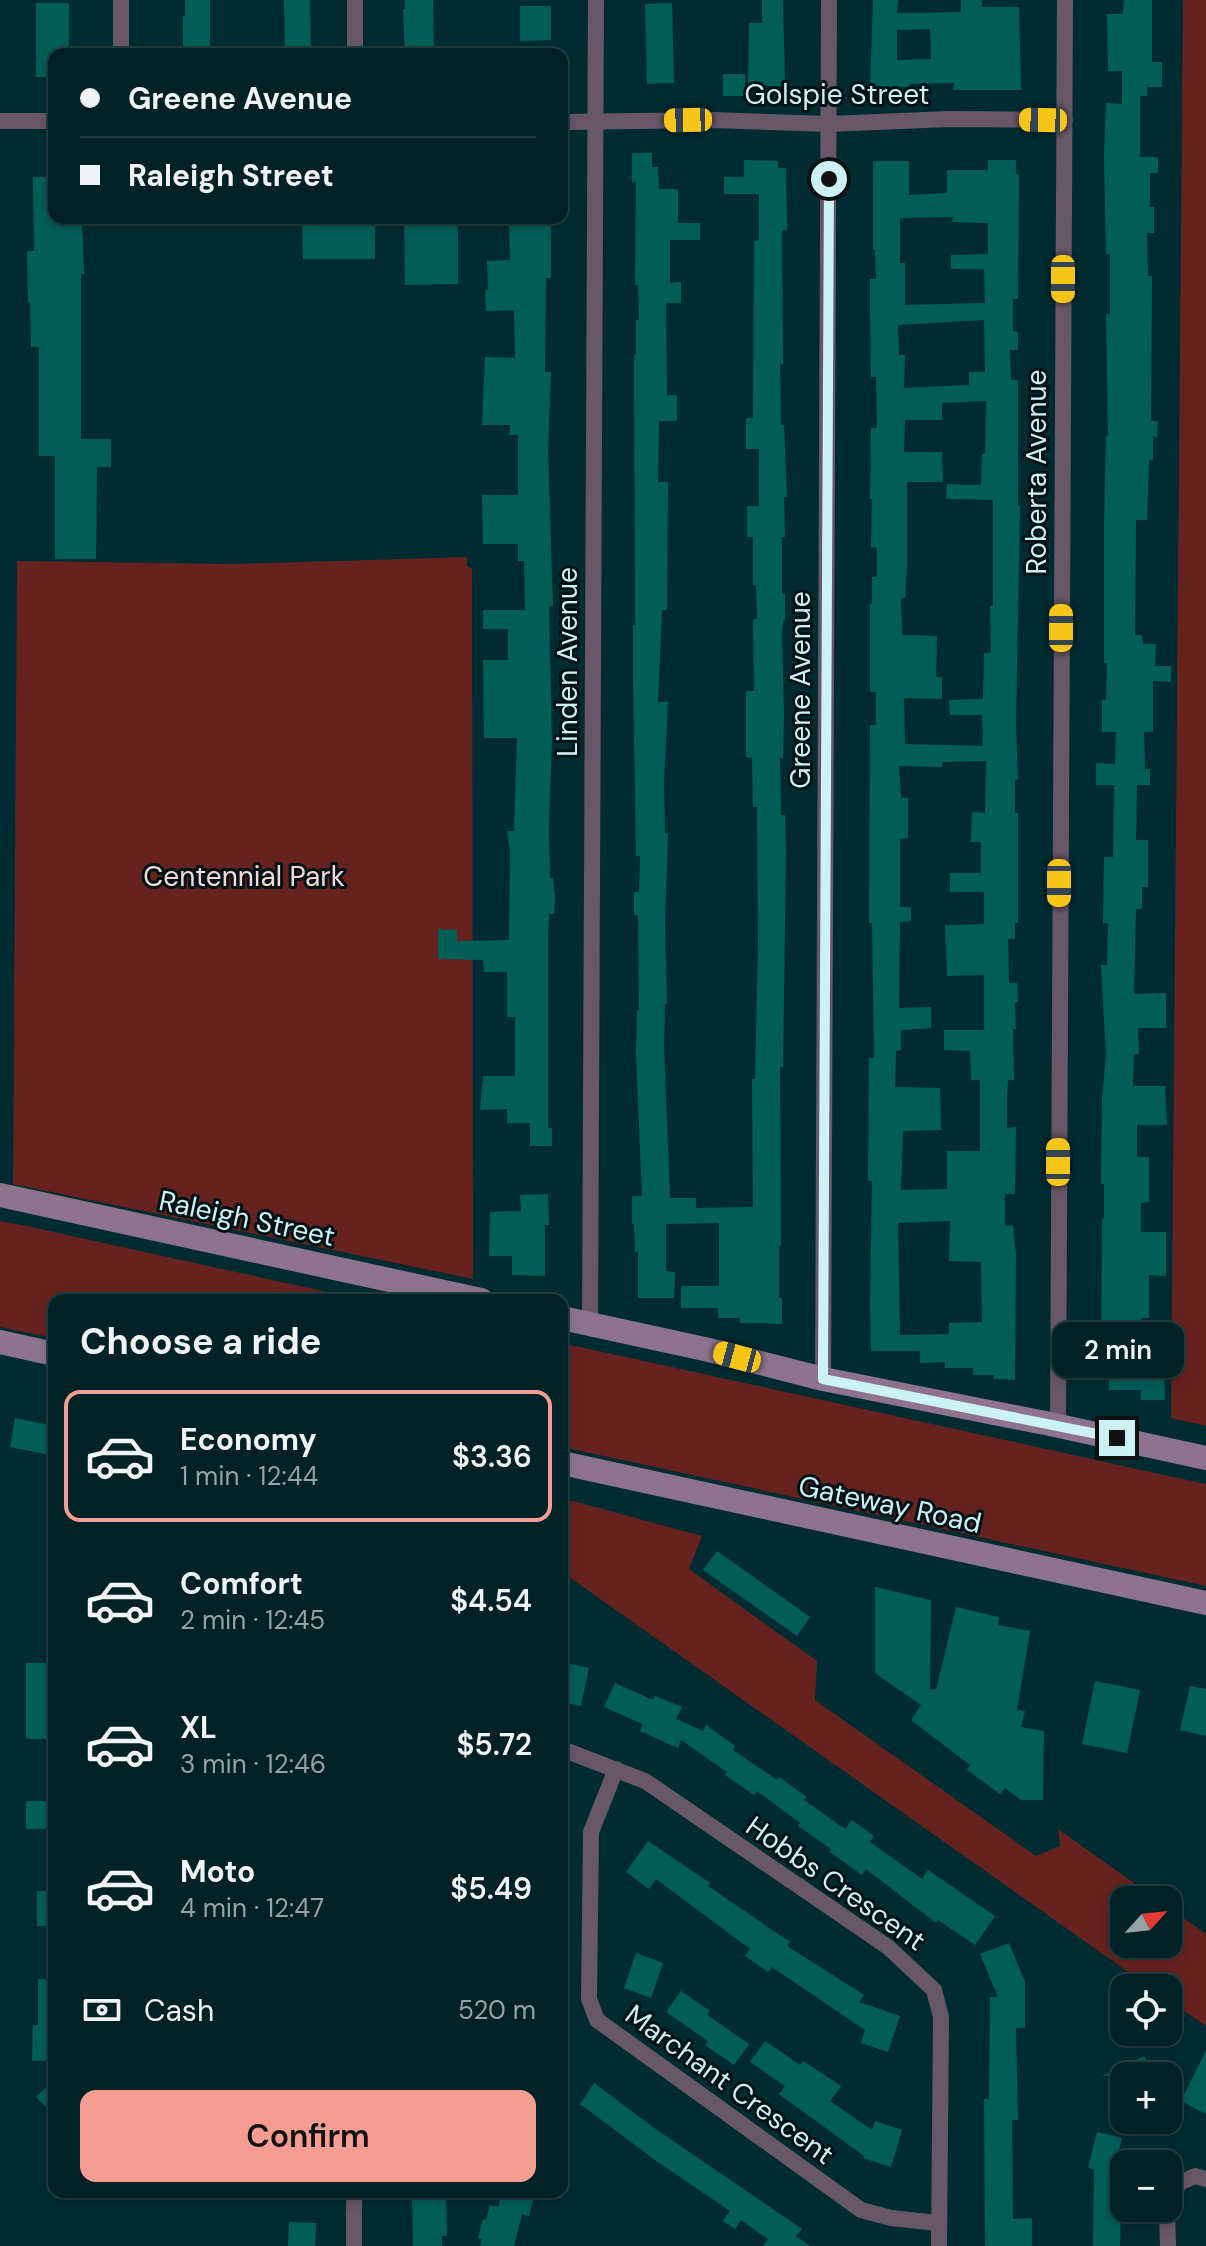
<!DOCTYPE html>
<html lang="en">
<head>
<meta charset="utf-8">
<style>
  body { margin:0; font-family:"DM Sans",sans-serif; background:#0a292d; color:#f1f3f6; height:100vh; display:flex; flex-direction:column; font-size:30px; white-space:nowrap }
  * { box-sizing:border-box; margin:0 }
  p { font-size:26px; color:#95a3a7 }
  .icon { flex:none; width:44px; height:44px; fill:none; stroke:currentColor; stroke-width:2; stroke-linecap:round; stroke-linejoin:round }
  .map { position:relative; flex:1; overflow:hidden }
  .drawer { position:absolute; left:48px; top:1294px; width:520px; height:904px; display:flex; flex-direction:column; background:#002125; border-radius:16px; box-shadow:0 4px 12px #0003,0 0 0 2px #223e42 }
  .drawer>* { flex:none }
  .top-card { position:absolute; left:48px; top:48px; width:520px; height:176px; border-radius:16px; box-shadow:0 4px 12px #0003,0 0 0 2px #223e42; display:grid; align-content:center; height:176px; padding:0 32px; background:#002125 }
  .needle { width:52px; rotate:63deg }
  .tools { position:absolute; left:1110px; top:1886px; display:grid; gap:16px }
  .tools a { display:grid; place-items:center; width:72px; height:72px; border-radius:16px; background:#002125; box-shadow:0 4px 12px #0003,0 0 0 2px #223e42; font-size:40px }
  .end { position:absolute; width:36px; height:36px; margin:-18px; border:10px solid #cdf2f6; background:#111; box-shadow:0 0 0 4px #111 }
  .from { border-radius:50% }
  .bubble { position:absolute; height:56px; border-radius:16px; background:#002125; box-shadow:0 4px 12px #0003,0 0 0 2px #223e42; font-size:26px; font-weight:600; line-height:56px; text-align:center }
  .car { position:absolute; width:24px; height:48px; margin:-24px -12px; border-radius:10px; box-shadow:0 0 6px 2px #0007; background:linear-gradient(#f5c518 24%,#345 0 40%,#f5c518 0 76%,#345 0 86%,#f5c518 0) }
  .top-card b { display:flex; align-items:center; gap:28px; height:76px; font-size:30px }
  .top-card b+b { border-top:2px solid #223e42 }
  .top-card i { width:20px; height:20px; background:#f1f3f6 }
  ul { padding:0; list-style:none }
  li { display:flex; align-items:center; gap:24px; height:132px; margin:0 16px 12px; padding:0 16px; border:4px solid transparent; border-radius:16px }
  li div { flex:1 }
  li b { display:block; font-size:30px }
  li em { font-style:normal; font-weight:600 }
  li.on { border-color:#f59c93 }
  li>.icon { width:72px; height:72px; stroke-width:1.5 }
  h2 { padding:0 32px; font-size:36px; line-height:96px }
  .pay { display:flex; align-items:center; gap:20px; height:88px; padding:0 32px; font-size:30px }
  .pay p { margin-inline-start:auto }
  .cta { display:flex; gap:16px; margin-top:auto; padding:16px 32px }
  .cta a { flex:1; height:92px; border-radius:16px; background:#f59c93; color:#111; font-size:32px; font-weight:600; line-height:92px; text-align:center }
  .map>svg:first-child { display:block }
</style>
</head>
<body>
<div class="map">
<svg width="1206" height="2246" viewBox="0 0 1206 2246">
  <rect width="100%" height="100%" fill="#002c31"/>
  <path fill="#65221f" d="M1183,0H1206V1426L1171,1418Z
    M467,557V567L472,568L473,1279L13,1184L17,561L234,564Z
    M0,1221L22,1225L364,1300H54V1338L0,1327Z
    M562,1343L1206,1484V1586L562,1447Z
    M562,1498L702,1536L689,1569L817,1661L815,1700L1036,1856L1060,1846L1058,1829L1158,1900H1124V1944H1168V1907L1206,1934V2026L1168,2000V1988H1151L562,1572Z"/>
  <path fill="#005e57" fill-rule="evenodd" d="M185,0H210V49H183V16H185Z
    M284,0H310L311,54H285Z
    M405,0H433L434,54H405L403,9H405Z
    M762,0H783L785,86H748L749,23H762Z
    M873,0H898L897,13L961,12V0H982V7H1019L1021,90H953L954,83L909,84V87L870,88ZM930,29L931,59L897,60V30Z
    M1124,0H1152V62H1162V87H1147V96H1140V157H1158V173H1150V207H1154V233H1147L1148,276H1152L1151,421H1158L1157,437L1153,436V460H1149L1147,520H1136L1135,635H1142L1143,644H1156L1155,666H1171V682L1153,681V732H1144L1145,769H1150V785H1137L1136,840H1148V887H1142V909H1136L1134,994L1166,993V1028H1138L1139,1054H1134L1133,1086H1165L1167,1125H1137V1157H1149V1202L1141,1203V1232H1166V1276L1149,1275V1318H1141L1142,1324H1136V1374H1164L1165,1400H1141V1390H1109V1376H1101L1102,1219L1104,1218V1184H1101L1102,1097L1106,1056L1101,965H1107L1108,923H1103L1104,857H1113L1114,785H1096V763L1115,764L1116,732H1102V700H1106L1107,663H1104V525L1106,436H1108L1106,314H1110V254H1106L1104,156L1106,103L1122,104V71H1108L1107,14H1123Z
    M36,3H69V54H54V77H36Z
    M672,3L674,83L647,84L645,4Z
    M520,6H551V40L520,41Z
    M723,74H745V96H723Z
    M632,153H652V167H658L659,189H678V223H700V240H670V283L681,282V303H666L667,395H677V421H659L658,482H668L667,610H662L658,702H668L664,783L665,833H668L665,925L667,1004H665L664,1045L670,1198H696V1208L753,1207L752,1079H755L758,943L757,807H753L752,758L746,757V691H754L753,619H757L756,585H753V537H747V506H759V449H746V418H753L754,241L759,240V194H724V177H744V160L778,161V168H786L787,230H782L783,364H780L781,425H784L787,497H784L785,537H782V594H785V620H783L782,633L784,714L783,758H780L781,815H785L786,850L783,1067H780L781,1245L779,1246V1298H782V1324L740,1323V1318H718V1308H681V1286H719V1223L666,1224V1271L675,1272L674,1298H638V1252H635L634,1224H632V1196H642L636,1054L637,1010H639L638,915H634V892H639L640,856H636L633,680V625H635L634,355H636V320H639L638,285H635L636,182H632Z
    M988,160H1016V174H1019L1018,299H1013V331L1018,332V350H1010L1011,380H1018V506H1020L1016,724L1018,779L1015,780V813H1018V923H1015V939H1008L1009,983H1017L1018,1002H1015L1016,1029H1013L1014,1080H1008L1007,1097V1128L1016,1127L1015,1194H1005V1226L1013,1225L1016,1255L1015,1380L994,1379V1375H973V1368H945V1362L920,1363V1351H871L870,1304L872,1181H868L869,1058H874L872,923H869L870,725H876V692H870V604H872V577H877V548L871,547L872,499H870L871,428H877L876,377H871L870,311V279H876L875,250H873V161H909V195L947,193V170H988ZM953,217L952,222L988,223V254L951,255V269H984L985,303L905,305V263H900V218ZM984,320L985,372H969V385L904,388L905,355H899L898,325ZM986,401L985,454H982L981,485L947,484L946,499L993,500V606H990L991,653H984L983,699L949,700L950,715H982L983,746L905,744L904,698L942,699V677H936L937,636L902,635L901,598H905L907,567V482H943L942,452H904L905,420H942V403ZM986,761L985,813L972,812L971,842H981V873H950V892H984V924L945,925L947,976L984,975V1030H944V1050L970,1051L971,1080H980V1151H947V1189L901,1190L903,1131L941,1130L940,1088L895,1087L896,1051L901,1050V1030L931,1028V1007L899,1008L900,922L911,921V907H900V839L908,838V798H901L899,766L942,767V762ZM950,1221L949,1261L981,1262L982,1322L949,1323V1334L900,1335L898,1223Z
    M33,177H54V218H82L84,274H81V439H111V467H97L96,559H55V456H39V347H31L30,302H28L27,251H34Z
    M302,218H375V259H303Z
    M404,218H458V284L405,285Z
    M509,218L551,221V278H546L545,372H551L548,451L553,606H549L552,741L549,826L550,878H553L555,897L554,914H549L548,936V1128H552V1146H530V1123H507V1109L480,1110L483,1076H515V1017H507V972H484L483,960L438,959V929L457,930V941L509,940L510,850L507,831H514L517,738H484L483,660H508V629H483V610H525L524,561H518V544H483L482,495H518V435H509L510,425H482L485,357L515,358L514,310L486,311L485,290H488L487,261L510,260Z
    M548,1194L549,1225H545V1276L512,1275V1256H489L490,1212L521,1211L520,1195Z
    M15,1418L54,1426L50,1455L10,1447Z
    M717,1551L810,1617L797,1636L703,1570Z
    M875,1587L931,1600L930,1689L936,1690L956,1607L999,1617L998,1625L1030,1631L1017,1710L1025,1711L1021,1727L1044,1731L1043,1800H1021L1005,1788L1000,1794L967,1770L970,1765L911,1720L921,1705L875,1673Z
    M562,1662L589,1668L581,1706L562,1702Z
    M26,1663H54V1739H26Z
    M1095,1681L1140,1690L1127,1753L1082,1744Z
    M615,1683L653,1700L655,1696L682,1707L676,1719L703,1731L706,1725L735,1746L733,1750L777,1780L779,1777L807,1797L804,1800L845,1829L852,1820L874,1836L870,1842L922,1879L928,1870L995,1916L975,1945L938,1920L936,1923L866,1869L862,1875L830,1852L831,1849L798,1826L800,1823L757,1791L754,1795L725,1775L727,1772L681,1740L678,1748L640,1731L643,1724L604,1707Z
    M1190,1686L1206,1689V1736L1180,1730Z
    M26,1801H54V1829H26Z
    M648,1841L710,1883L708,1886L790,1942L787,1946L864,1995L859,2002L900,2016L888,2052L861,2043L865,2030L772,1967L768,1972L745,1956L750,1949L656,1879L649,1889L626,1872Z
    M37,1891H54V1926H37Z
    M1009,1943L1025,1982V2028H1016L1018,2120H1012L1013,2219L1032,2218V2246H985L984,2099H989L990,1997H998L980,1954Z
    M636,1953L663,1963L651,1998L624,1988Z
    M38,1979H54V2061H32L33,2025H38Z
    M681,1991L710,2011L707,2015L749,2044L734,2065L705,2045L708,2041L666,2012Z
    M765,2041L800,2065L803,2061L841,2086L830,2101L872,2130L875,2121L902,2130L891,2167L863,2158L864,2156L779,2094L785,2086L750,2062Z
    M1206,2050V2114L1181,2101Z
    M1144,2056L1154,2076H1102Z
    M54,2080V2115L36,2097Z
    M594,2083L657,2130L802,2229L796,2236L810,2246H763L768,2239L741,2220L735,2229L723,2221L730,2211L655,2160L580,2104Z
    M1097,2132L1122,2138L1119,2150L1124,2152V2176H1122L1120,2246H1093L1094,2169L1088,2168Z
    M417,2192H446L447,2236H442V2246H413L412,2198H417Z
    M502,2192H533L532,2195L534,2196L529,2216L522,2214L514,2246H480L482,2239L478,2238L483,2219L486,2220L490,2205L498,2207Z
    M289,2222L316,2223L315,2246H288Z"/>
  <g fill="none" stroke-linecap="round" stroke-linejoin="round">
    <path stroke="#685769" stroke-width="16" d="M121,54V0
      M355,54V0
      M0,121H54
      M562,122L713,120L829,124L949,119L1065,120
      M590,1324L596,0
      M823,1379L829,0
      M1058,1425L1065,0
      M562,1749L645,1781L888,1947L934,1990L941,2017L939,2246
      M616,1769L591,1832L589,1999L597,2020L861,2210L891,2218L938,2223
      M1168,2206L1179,2183L1195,2176L1206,2179
      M1167,2208L1168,2246
      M354,2246V2192"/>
    <path stroke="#8e738e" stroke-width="24" d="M0,1195L481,1300
      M562,1318L709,1350L823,1379L1050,1424L1206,1458
      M0,1342L54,1354
      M562,1463L1206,1603"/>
  </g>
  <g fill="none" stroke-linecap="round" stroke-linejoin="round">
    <path stroke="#cdf2f6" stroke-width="10" d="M829,179L823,1379L1117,1438"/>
  </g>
  <g text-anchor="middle" stroke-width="6" stroke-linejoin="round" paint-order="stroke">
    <g font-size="28" fill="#cdf2f6" stroke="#001215">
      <text x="837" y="104">Golspie Street</text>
      <text transform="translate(1036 472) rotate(-90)" y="10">Roberta Avenue</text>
      <text transform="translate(567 662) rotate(-90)" y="10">Linden Avenue</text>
      <text transform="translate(800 690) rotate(-90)" y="10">Greene Avenue</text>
      <text transform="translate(247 1218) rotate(12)" y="10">Raleigh Street</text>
      <text transform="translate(890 1504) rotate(12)" y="10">Gateway Road</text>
      <text transform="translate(836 1883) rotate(35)" y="10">Hobbs Crescent</text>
      <text transform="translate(730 2084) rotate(36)" y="10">Marchant Crescent</text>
    </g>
    <g font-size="28" fill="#f6d9d6" stroke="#001215">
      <text x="244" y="886">Centennial Park</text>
    </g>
  </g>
</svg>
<div class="tools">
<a><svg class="needle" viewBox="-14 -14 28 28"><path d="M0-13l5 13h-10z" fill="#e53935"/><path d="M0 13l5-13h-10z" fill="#95a3a7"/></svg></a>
<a><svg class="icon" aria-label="locate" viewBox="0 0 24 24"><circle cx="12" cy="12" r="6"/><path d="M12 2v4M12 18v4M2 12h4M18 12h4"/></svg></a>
<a>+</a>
<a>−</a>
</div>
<i class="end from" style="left:829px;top:179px"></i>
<i class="end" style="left:1117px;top:1438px"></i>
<div class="bubble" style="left:1052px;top:1322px;width:132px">2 min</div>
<i class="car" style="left:688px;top:120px;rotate:269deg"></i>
<i class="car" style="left:1043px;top:120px;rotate:271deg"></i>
<i class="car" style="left:1063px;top:279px;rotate:180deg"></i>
<i class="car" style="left:1061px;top:628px;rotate:0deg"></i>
<i class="car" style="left:1059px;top:883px;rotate:180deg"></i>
<i class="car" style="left:1058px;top:1162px;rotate:0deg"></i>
<i class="car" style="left:737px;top:1357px;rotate:285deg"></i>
<div class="top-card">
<b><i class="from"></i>Greene Avenue</b>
<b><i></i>Raleigh Street</b>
</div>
<section class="drawer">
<h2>Choose a ride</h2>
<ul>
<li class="on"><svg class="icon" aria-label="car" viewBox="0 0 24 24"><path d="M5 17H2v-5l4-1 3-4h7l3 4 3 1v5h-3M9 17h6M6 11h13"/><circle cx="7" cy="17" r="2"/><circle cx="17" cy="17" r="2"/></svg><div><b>Economy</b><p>1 min · 12:44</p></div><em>$3.36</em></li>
<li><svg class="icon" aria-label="car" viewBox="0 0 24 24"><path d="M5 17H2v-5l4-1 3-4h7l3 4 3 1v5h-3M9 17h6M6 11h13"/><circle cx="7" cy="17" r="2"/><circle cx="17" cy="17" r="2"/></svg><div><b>Comfort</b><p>2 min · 12:45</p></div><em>$4.54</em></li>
<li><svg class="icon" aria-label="car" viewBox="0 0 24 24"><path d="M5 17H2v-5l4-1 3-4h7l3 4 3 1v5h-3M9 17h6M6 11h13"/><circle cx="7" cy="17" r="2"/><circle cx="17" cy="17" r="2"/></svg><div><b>XL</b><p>3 min · 12:46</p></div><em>$5.72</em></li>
<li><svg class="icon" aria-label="car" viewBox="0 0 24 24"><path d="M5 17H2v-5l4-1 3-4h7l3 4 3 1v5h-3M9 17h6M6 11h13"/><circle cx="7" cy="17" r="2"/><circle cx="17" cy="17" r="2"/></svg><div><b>Moto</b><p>4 min · 12:47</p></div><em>$5.49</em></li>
</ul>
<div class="pay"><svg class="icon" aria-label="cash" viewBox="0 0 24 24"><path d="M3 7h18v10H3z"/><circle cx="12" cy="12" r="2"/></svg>Cash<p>520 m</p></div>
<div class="cta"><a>Confirm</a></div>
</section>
</div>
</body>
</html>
